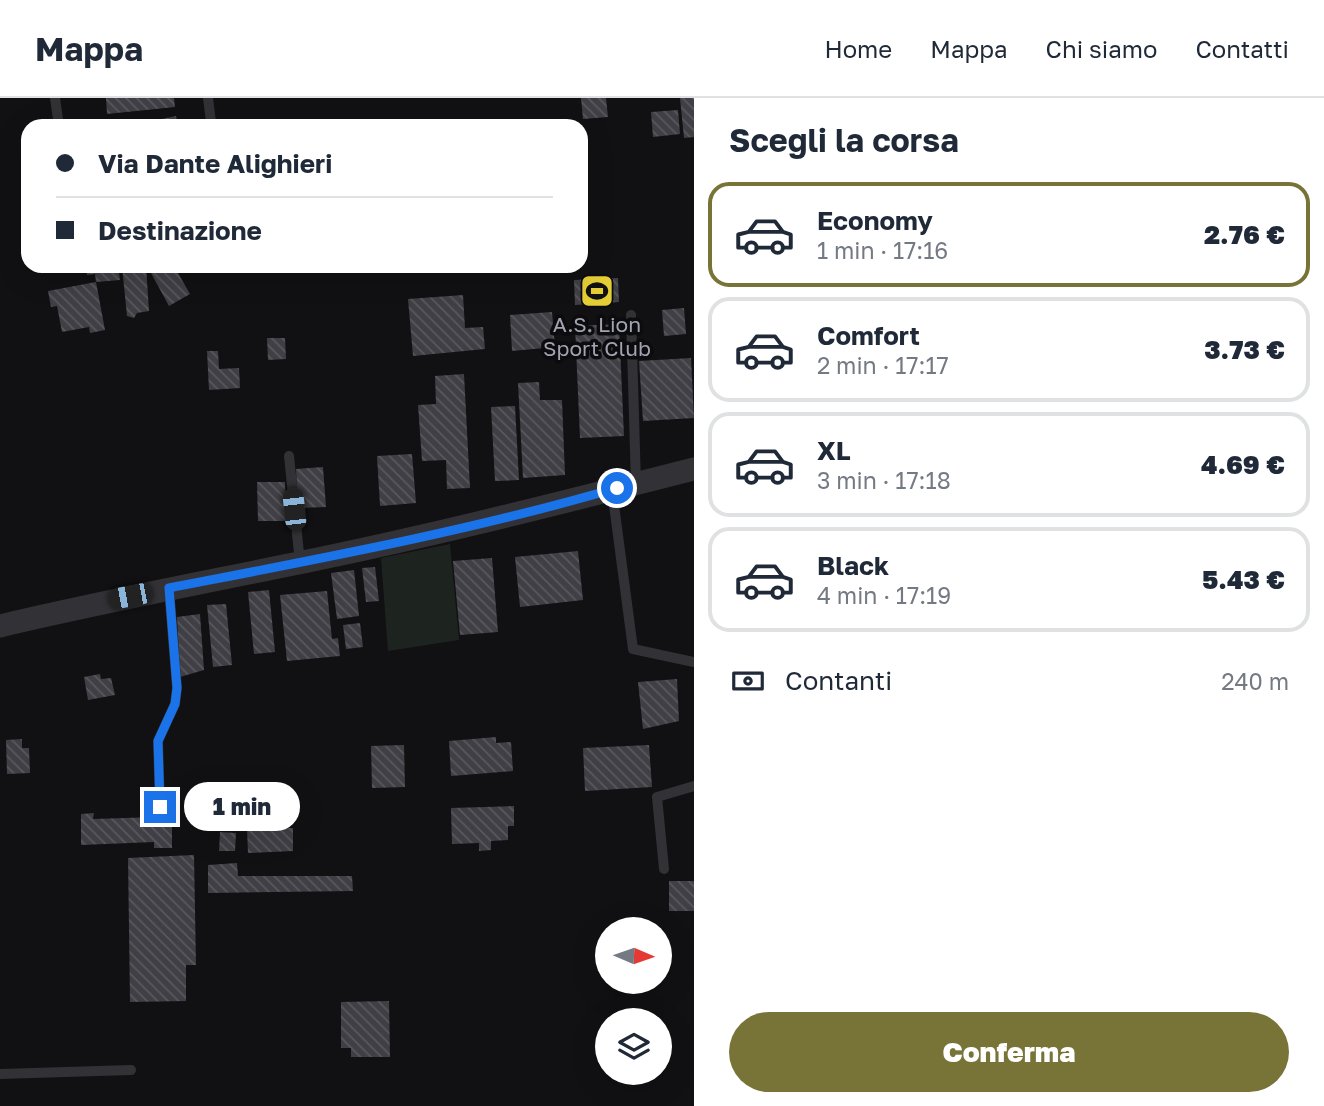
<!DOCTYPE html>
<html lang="it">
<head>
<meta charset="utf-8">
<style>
  body { margin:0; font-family:"Golos Text",sans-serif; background:#f2f2f3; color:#1f2937; height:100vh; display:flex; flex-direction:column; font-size:26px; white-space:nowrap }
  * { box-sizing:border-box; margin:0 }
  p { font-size:23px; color:#747a83 }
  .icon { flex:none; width:38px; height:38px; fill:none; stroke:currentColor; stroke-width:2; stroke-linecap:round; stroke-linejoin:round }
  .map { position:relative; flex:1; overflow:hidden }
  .details { display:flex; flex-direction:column; background:#fff; width:630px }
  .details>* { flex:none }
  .banner { position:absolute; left:21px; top:21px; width:567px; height:154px; border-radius:21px; box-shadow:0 7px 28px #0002; display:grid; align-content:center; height:154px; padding:0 35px; background:#fff }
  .needle { width:46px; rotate:92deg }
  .buttons { position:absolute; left:595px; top:819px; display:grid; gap:14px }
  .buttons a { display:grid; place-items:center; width:77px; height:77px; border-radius:50%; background:#fff; box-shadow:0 7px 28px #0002; font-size:35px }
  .end { position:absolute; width:32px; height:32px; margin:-16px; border:9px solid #1a73e8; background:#fff; box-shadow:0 0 0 4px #fff }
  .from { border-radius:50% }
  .bubble { position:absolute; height:49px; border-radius:24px; background:#fff; box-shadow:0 7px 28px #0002; font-size:23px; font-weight:800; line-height:49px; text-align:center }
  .car { position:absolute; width:21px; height:42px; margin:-21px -10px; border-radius:9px; box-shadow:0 0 5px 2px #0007; background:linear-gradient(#222 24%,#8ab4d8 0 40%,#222 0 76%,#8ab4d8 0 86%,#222 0) }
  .banner b { display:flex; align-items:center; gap:24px; height:66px; font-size:26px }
  .banner b+b { border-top:2px solid #e0e1e3 }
  .banner i { width:18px; height:18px; background:#1f2937 }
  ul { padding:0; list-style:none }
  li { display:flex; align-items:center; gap:21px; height:105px; margin:0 14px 10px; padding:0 21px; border:4px solid #e0e1e3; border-radius:21px }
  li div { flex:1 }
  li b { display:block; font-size:26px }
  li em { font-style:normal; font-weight:800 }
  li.selected { border-color:#787337 }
  li>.icon { width:63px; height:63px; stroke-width:1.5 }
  h2 { padding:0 35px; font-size:32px; line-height:84px }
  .pay { display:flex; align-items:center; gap:18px; height:77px; padding:0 35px; font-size:26px }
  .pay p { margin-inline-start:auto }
  .action { display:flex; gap:14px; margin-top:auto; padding:14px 35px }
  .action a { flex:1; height:80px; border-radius:42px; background:#787337; color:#fff; font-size:28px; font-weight:800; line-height:80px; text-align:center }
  header { display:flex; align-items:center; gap:42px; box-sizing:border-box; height:98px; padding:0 35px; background:#fff; border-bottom:2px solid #e0e1e3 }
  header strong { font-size:33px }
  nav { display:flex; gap:38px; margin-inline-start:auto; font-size:24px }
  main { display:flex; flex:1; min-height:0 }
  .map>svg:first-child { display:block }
</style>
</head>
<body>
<header>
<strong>Mappa</strong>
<nav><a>Home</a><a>Mappa</a><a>Chi siamo</a><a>Contatti</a></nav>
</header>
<main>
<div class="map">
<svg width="694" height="1008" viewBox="0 0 694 1008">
  <defs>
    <pattern id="building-back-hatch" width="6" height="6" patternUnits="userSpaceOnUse" patternTransform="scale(1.75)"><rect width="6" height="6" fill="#403f45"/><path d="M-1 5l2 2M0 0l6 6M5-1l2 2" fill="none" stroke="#58585d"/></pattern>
  </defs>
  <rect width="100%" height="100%" fill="#111012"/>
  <path fill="#1d241f" d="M450,446L459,542L388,553L381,460Z"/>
  <path fill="url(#building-back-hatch)" d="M106,0H174L175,9L107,16Z
    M581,0H606L608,19L583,21Z
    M680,0H694V39L684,40Z
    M678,12L680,36L653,39L651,14Z
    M176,18L178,28H153L152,23Z
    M86,168H118L120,182L96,184L95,176L87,177Z
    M122,168H146L149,213L137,215L134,220L127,218Z
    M163,168H174L190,196L169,208L151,175Z
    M618,180L619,204L575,207L574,182Z
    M96,184L105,232L90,235L89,229L62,234L57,208L51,209L48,193Z
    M463,197L465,230L483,229L485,251L413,258L408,201Z
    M684,210L686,236L664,238L662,212Z
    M552,214L555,249L512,253L510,217Z
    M619,226L624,338L580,340L575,228Z
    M267,240H285L286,261L268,262Z
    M207,253H218L219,271L239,270L240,290L209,292Z
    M691,260L694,320L643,323L639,263Z
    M464,276L470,390L447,391L446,362L422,363L418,307L436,306L435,278Z
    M539,284L540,302H562L565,377L523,380L518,285Z
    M515,308L519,382L495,383L491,309Z
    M412,356L416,405L380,408L377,358Z
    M323,369L326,409L298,410L296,371Z
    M257,384H285L286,423H258Z
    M578,453L583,502L520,509L515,459Z
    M492,460L498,534L460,537L453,463Z
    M375,469L379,503L366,504L362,470Z
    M354,472L359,518L337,521L331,475Z
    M269,492L275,554L254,556L248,494Z
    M327,493L332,541L338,540L340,558L287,563L280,497Z
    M226,506L232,567L213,569L207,507Z
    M200,516L204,572L180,579L177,519Z
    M360,525L363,549L346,551L343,527Z
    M100,576L101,581L111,580L115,597L88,602L84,579Z
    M677,581L679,623L643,631L638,584Z
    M496,639V645L511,644L513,673L451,678L449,643Z
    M22,641V650H29L30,675L7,676L6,642Z
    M404,647L405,689L372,690L371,648Z
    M649,647L652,689L585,693L583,650Z
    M514,708V728H508V742L491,743V752L479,753V745L452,746L451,710Z
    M94,715L93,721L156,719L157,723H172V750H154V744L81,747V716Z
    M293,730V753L248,755L247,731Z
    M220,734L236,735L235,753H219Z
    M194,757L196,867H186V903L130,904L128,760Z
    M237,765L238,778H352L353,793L208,795V767Z
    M669,783H694V813H669Z
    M389,903L390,959H351V950H341V904Z"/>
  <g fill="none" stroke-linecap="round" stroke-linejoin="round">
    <path stroke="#323236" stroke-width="10" d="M55,0L59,28
      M208,0L211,24
      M631,217L636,386
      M289,358L300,465
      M612,392L633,551L694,564
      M160,709L158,643L175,606L177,590L169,490
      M664,771L657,699L694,688
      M0,976L131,972"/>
    <path stroke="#323236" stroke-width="23" d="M0,528C109,502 218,482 327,459C451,433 572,402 694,371"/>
  </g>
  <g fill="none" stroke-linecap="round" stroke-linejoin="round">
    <path stroke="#1a73e8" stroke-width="9" d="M160,709L158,643L175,606L177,590L169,490C318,461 470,433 617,390"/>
  </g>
  <defs>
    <symbol id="stadium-square" viewBox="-11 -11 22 22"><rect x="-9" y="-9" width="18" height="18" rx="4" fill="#e4ce36" stroke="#0c0b0d"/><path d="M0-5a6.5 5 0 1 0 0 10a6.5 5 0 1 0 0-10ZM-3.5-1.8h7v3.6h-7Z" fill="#111"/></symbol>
  </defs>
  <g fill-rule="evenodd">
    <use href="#stadium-square" x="578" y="174" width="38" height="38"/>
  </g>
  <g text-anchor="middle" stroke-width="7" stroke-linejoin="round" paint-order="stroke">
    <g font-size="21" fill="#a3a4b1" stroke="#0c0b0d">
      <text x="597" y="234">A.S. Lion<tspan x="597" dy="24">Sport Club</tspan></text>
    </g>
  </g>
</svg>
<div class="buttons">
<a><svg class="needle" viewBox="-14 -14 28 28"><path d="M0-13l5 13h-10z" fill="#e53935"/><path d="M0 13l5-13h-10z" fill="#747a83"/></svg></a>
<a><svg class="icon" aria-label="layers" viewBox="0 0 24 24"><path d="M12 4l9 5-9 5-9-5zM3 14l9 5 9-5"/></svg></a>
</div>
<i class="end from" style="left:617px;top:390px"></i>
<i class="end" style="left:160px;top:709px"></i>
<div class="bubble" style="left:184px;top:684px;width:116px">1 min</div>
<i class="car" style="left:294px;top:411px;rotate:354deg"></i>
<i class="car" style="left:130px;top:498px;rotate:259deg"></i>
<div class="banner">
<b><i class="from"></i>Via Dante Alighieri</b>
<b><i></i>Destinazione</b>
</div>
</div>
<section class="details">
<h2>Scegli la corsa</h2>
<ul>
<li class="selected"><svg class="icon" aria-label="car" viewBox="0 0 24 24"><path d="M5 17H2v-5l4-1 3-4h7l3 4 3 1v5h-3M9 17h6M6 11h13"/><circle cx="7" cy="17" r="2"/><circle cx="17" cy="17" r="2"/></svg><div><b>Economy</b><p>1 min · 17:16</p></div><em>2.76 €</em></li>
<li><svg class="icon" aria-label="car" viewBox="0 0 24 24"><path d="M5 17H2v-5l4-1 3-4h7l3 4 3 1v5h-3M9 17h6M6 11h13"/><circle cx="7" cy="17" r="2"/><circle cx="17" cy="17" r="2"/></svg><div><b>Comfort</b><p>2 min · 17:17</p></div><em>3.73 €</em></li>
<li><svg class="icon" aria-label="car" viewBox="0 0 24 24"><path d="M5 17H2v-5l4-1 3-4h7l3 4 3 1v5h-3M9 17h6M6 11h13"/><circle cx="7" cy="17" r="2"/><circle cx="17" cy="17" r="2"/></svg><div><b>XL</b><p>3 min · 17:18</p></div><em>4.69 €</em></li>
<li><svg class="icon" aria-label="car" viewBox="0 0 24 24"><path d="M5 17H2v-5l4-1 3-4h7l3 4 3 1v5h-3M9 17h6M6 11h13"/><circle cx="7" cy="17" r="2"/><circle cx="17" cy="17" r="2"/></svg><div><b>Black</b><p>4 min · 17:19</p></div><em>5.43 €</em></li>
</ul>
<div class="pay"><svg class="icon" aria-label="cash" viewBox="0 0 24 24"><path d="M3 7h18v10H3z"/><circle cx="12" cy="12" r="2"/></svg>Contanti<p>240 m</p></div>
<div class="action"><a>Conferma</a></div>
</section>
</main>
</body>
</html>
